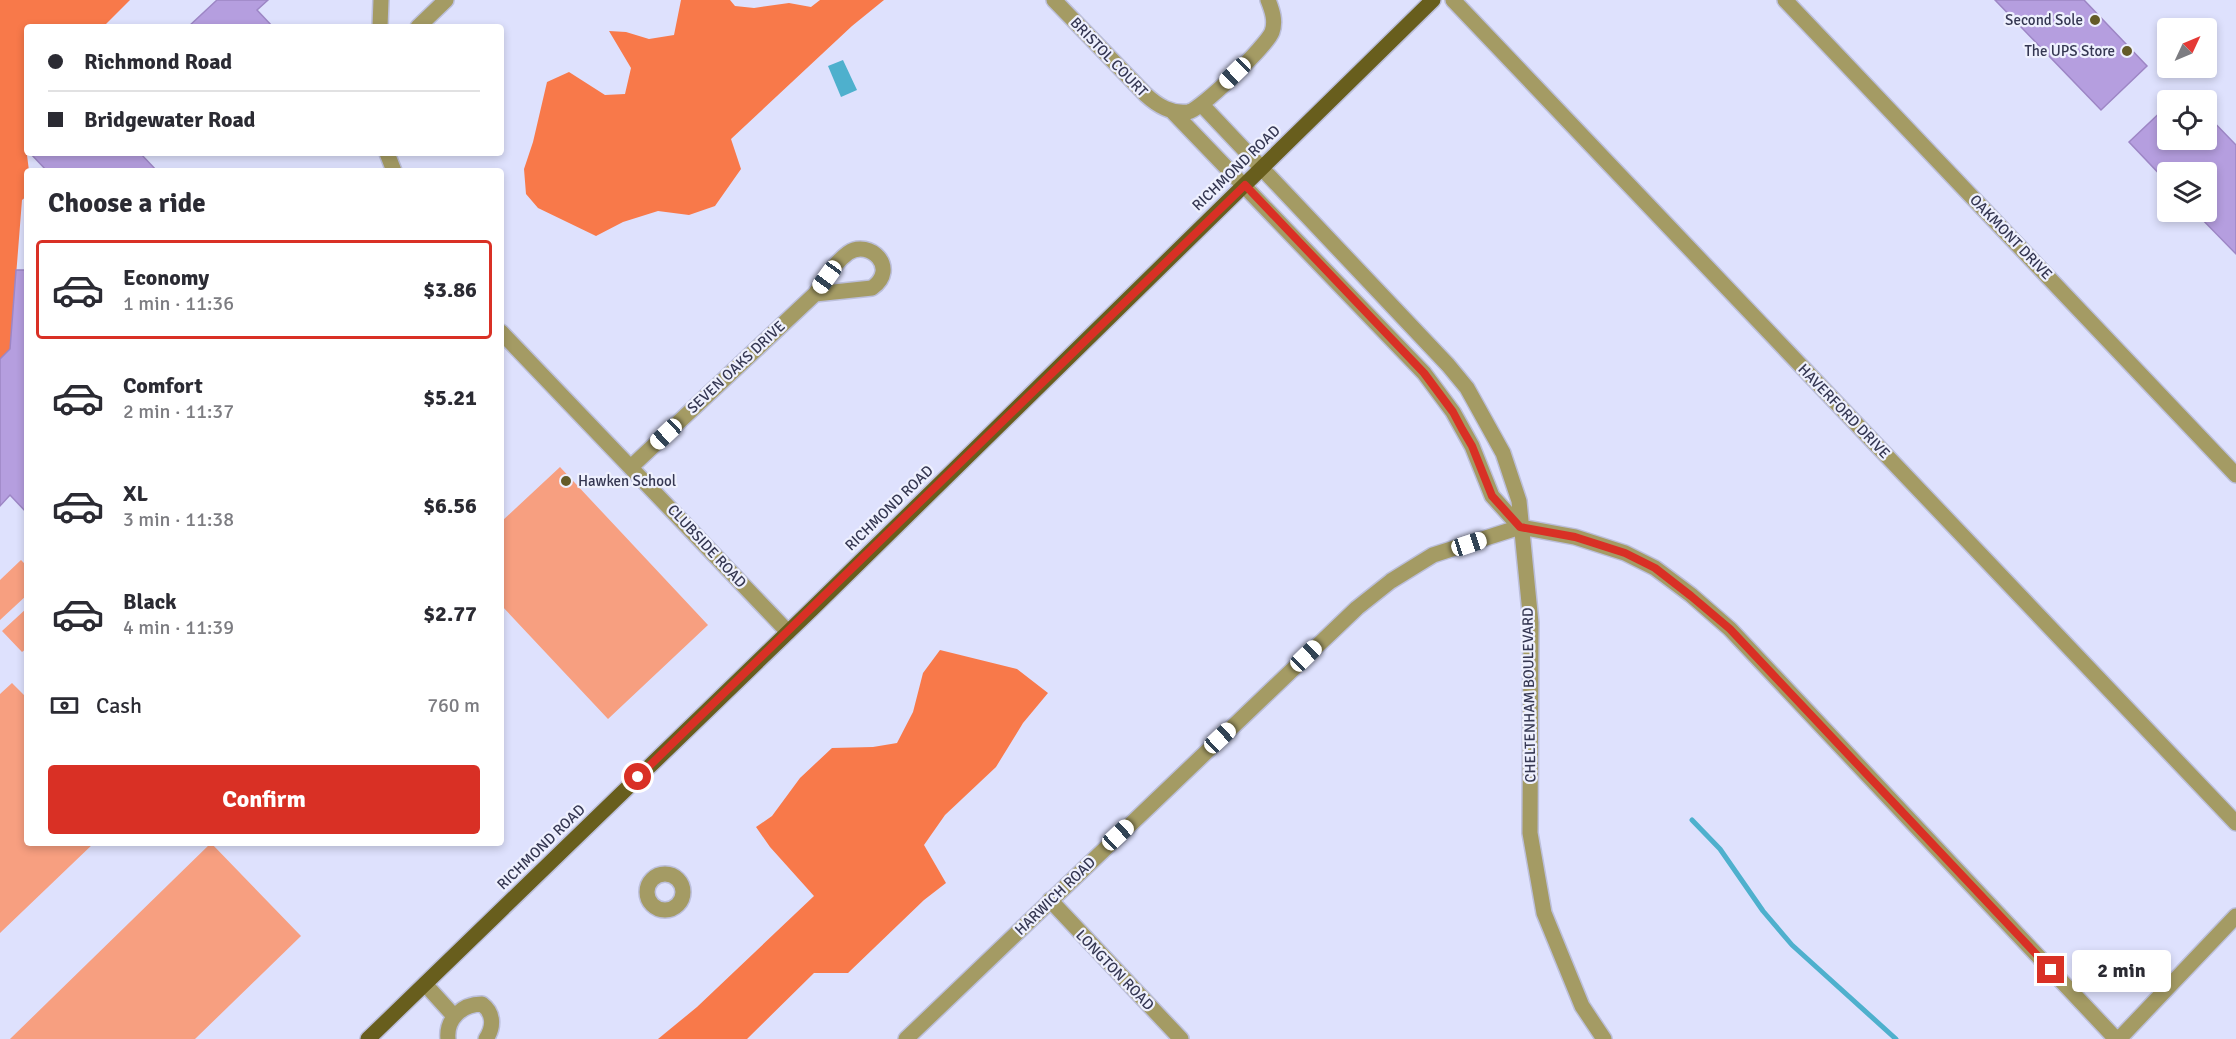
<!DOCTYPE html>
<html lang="en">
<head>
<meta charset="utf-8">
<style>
  body { margin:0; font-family:Signika,sans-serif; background:#f7f7f7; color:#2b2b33; height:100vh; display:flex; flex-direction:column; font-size:22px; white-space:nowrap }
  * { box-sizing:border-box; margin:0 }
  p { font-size:20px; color:#7c7c81 }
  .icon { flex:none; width:33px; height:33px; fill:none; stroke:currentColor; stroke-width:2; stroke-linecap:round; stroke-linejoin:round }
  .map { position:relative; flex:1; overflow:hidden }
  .details { position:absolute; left:24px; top:168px; width:480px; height:678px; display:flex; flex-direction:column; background:#fff; border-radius:6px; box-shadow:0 3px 9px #0003 }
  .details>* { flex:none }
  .hud { position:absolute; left:24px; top:24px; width:480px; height:132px; border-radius:6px; box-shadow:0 3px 9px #0003; display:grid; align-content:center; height:132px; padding:0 24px; background:#fff }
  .needle { width:39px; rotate:46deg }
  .buttons { position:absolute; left:2157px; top:18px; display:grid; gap:12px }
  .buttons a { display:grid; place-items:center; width:60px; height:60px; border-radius:6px; background:#fff; box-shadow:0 3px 9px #0003; font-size:30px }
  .end { position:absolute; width:27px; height:27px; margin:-14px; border:8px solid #d93025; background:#fff; box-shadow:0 0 0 3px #fff }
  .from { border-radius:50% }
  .bubble { position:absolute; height:42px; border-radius:6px; background:#fff; box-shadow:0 3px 9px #0003; font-size:20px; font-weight:800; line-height:42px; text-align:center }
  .car { position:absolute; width:18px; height:36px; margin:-18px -9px; border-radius:8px; box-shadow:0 0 4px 2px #0007; background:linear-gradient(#fff 24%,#345 0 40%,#fff 0 76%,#345 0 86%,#fff 0) }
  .hud b { display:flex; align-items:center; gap:21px; height:57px; font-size:22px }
  .hud b+b { border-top:2px solid #e1e1e2 }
  .hud i { width:15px; height:15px; background:#2b2b33 }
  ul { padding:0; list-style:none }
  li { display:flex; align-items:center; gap:18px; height:99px; margin:0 12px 9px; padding:0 12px; border:3px solid transparent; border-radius:6px }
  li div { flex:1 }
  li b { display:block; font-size:22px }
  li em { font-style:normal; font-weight:800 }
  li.selected { border-color:#d93025 }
  li>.icon { width:54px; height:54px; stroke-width:1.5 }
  h2 { padding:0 24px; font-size:27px; line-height:72px }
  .pay { display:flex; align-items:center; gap:15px; height:66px; padding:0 24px; font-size:22px }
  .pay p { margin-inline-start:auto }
  .action { display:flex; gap:12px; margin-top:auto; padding:12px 24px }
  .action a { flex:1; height:69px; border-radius:6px; background:#d93025; color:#fff; font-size:24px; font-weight:800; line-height:69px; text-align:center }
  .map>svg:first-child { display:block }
</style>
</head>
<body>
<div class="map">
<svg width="2236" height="1039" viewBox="0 0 2236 1039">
  <rect width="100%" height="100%" fill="#dee1fd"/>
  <path fill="#f79f80" d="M560,467L708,625L608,719L501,605V522Z
    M21,560L27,566V595L0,620V580Z
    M27,608V648L22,652L2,631Z
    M12,683L27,698V843H94L0,933V694Z
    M211,843L301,936L195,1039H10Z"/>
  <path fill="#f8794a" d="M0,0H130L103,27H27L25,139L29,171L27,196L22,200L11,340L14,354L9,350L0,359Z
    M681,0H730L735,6L754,8L789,3L811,7L820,0H884L852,26L731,139L741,169L715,206L689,215L658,211L623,222L596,236L538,208L526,194L524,169L533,142L547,82L569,72L605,95L625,94L631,68L609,31L626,32L649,39L674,35Z
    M940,650L1017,669L1048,693L1023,723L996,767L945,815L924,845L946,883L924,900L848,973H814L747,1039H658L697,1007L814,896L770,847L756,827L772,816L800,778L832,748L873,747L897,743L913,712L923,673Z"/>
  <path fill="#4eb0cd" d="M843,60L857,90L841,97L828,66Z"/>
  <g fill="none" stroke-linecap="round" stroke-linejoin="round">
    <path stroke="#4eb0cd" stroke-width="5" d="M1692,820L1720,849L1763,911L1792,945L1896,1039"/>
  </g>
  <path fill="#b59edf" stroke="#9d86c5" stroke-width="1.5" d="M217,0H268L257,10L273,27H188Z
    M1995,0H2084L2147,66L2101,110Z
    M2168,105V140H2206V114L2236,145V254L2195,212H2206V172H2168V183L2129,142Z
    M30,153H140L157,171H47Z
    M16,270H27V513L10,495L0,506V359L10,349Z"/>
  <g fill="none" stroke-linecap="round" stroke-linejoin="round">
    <defs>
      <path id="minor" d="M1054,0L1146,95C1158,106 1171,114 1188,112C1201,110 1267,45 1272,32C1276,21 1272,10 1268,0
        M1453,0L2236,823
        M1785,0L2236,475
        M380,27L381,0
        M418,27L446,0
        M1202,105L1448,365L1467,388L1503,453L1519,501L1531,623L1530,833L1544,913L1582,1006L1604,1039
        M1172,111L1424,373L1453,412L1472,446L1492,496L1520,527
        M387,153L394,171
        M501,332L788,632
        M632,466L815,294L872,288C900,268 869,238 848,253C834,263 825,280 815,294
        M647 892a18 18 0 1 1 36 0a18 18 0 1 1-36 0Z
        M1050,900L1181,1039
        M425,984L454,1016
        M448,1039C446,1019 462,1004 482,1004C494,1013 494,1027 486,1039
        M906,1039L1357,608L1391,581L1433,555L1520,527L1575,537L1625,553L1655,568L1691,595L1730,629L2116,1039
        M2119,1039L2236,916"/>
      <path id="major" d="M368,1039L812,609L1433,0"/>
    </defs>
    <use href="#minor" stroke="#bcbfdb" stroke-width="18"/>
    <use href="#major" stroke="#bcbfdb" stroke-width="18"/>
    <use href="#minor" stroke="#a49b64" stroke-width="15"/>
    <use href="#major" stroke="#685e1d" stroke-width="15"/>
  </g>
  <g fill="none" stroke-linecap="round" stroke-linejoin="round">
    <path stroke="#d93025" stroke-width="8" d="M638,777L1245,185L1424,373L1453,412L1462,429L1472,446L1492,496L1520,527L1575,537L1625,553L1655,568L1691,596L1730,629L2051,970"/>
  </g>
  <g fill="#645b28" stroke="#eef0fe" stroke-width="2">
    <circle cx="2095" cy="20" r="6"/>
    <circle cx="2127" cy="51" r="6"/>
    <circle cx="566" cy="481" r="6"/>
  </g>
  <g text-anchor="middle" stroke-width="4.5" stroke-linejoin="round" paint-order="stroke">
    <g font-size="15" fill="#353752" stroke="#eef0fe" text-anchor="end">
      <text x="2083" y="25">Second Sole</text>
      <text x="2115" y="56">The UPS Store</text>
      <text x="578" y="486" text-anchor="start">Hawken School</text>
    </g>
    <g font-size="15" fill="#353752" stroke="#eef0fe">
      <text transform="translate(1109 57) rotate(46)" y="5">BRISTOL COURT</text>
      <text transform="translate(1236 168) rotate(-44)" y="5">RICHMOND ROAD</text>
      <text transform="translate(2011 237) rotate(46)" y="5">OAKMONT DRIVE</text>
      <text transform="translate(736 367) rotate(-43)" y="5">SEVEN OAKS DRIVE</text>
      <text transform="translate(1844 411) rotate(46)" y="5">HAVERFORD DRIVE</text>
      <text transform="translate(889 508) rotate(-44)" y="5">RICHMOND ROAD</text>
      <text transform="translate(707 546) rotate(47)" y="5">CLUBSIDE ROAD</text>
      <text transform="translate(1529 695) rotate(-91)" y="5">CHELTENHAM BOULEVARD</text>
      <text transform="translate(541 847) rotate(-44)" y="5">RICHMOND ROAD</text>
      <text transform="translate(1055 896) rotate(-44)" y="5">HARWICH ROAD</text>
      <text transform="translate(1115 970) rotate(46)" y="5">LONGTON ROAD</text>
    </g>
  </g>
</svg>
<div class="buttons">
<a><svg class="needle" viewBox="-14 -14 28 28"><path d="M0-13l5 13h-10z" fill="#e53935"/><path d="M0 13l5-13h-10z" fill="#7c7c81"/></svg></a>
<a><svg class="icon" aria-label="locate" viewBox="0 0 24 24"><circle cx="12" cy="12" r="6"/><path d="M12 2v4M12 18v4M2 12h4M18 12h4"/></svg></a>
<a><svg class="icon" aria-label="layers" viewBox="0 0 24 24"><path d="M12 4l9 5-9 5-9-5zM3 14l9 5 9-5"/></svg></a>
</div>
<i class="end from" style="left:638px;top:777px"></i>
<i class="end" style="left:2051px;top:970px"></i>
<div class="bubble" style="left:2072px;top:950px;width:99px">2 min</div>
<i class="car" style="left:1235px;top:73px;rotate:226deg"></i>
<i class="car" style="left:827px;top:277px;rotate:216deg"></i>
<i class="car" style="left:666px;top:434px;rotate:227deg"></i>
<i class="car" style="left:1469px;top:544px;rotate:72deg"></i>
<i class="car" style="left:1306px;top:656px;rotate:46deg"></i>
<i class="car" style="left:1220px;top:738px;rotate:47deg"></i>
<i class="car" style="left:1118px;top:835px;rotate:47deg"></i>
<div class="hud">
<b><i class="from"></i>Richmond Road</b>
<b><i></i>Bridgewater Road</b>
</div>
<section class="details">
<h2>Choose a ride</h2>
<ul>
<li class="selected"><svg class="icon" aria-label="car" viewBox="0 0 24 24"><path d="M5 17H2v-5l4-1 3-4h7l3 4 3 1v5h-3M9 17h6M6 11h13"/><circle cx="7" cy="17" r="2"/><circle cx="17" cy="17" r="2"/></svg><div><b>Economy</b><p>1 min · 11:36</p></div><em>$3.86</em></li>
<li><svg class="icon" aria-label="car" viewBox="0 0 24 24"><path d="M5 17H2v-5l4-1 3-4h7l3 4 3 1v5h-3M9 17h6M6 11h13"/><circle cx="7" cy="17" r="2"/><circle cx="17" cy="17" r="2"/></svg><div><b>Comfort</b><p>2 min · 11:37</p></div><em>$5.21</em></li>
<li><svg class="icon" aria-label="car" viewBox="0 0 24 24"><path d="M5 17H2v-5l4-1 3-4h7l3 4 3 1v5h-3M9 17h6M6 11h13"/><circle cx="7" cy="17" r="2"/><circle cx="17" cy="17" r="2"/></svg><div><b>XL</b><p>3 min · 11:38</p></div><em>$6.56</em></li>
<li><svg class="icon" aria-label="car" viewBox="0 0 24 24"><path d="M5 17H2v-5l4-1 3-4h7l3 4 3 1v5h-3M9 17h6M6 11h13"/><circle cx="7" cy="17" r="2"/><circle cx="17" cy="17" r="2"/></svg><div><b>Black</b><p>4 min · 11:39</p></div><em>$2.77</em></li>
</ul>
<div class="pay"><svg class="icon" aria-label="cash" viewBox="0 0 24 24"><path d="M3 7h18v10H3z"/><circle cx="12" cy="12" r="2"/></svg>Cash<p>760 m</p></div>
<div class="action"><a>Confirm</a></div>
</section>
</div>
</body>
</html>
